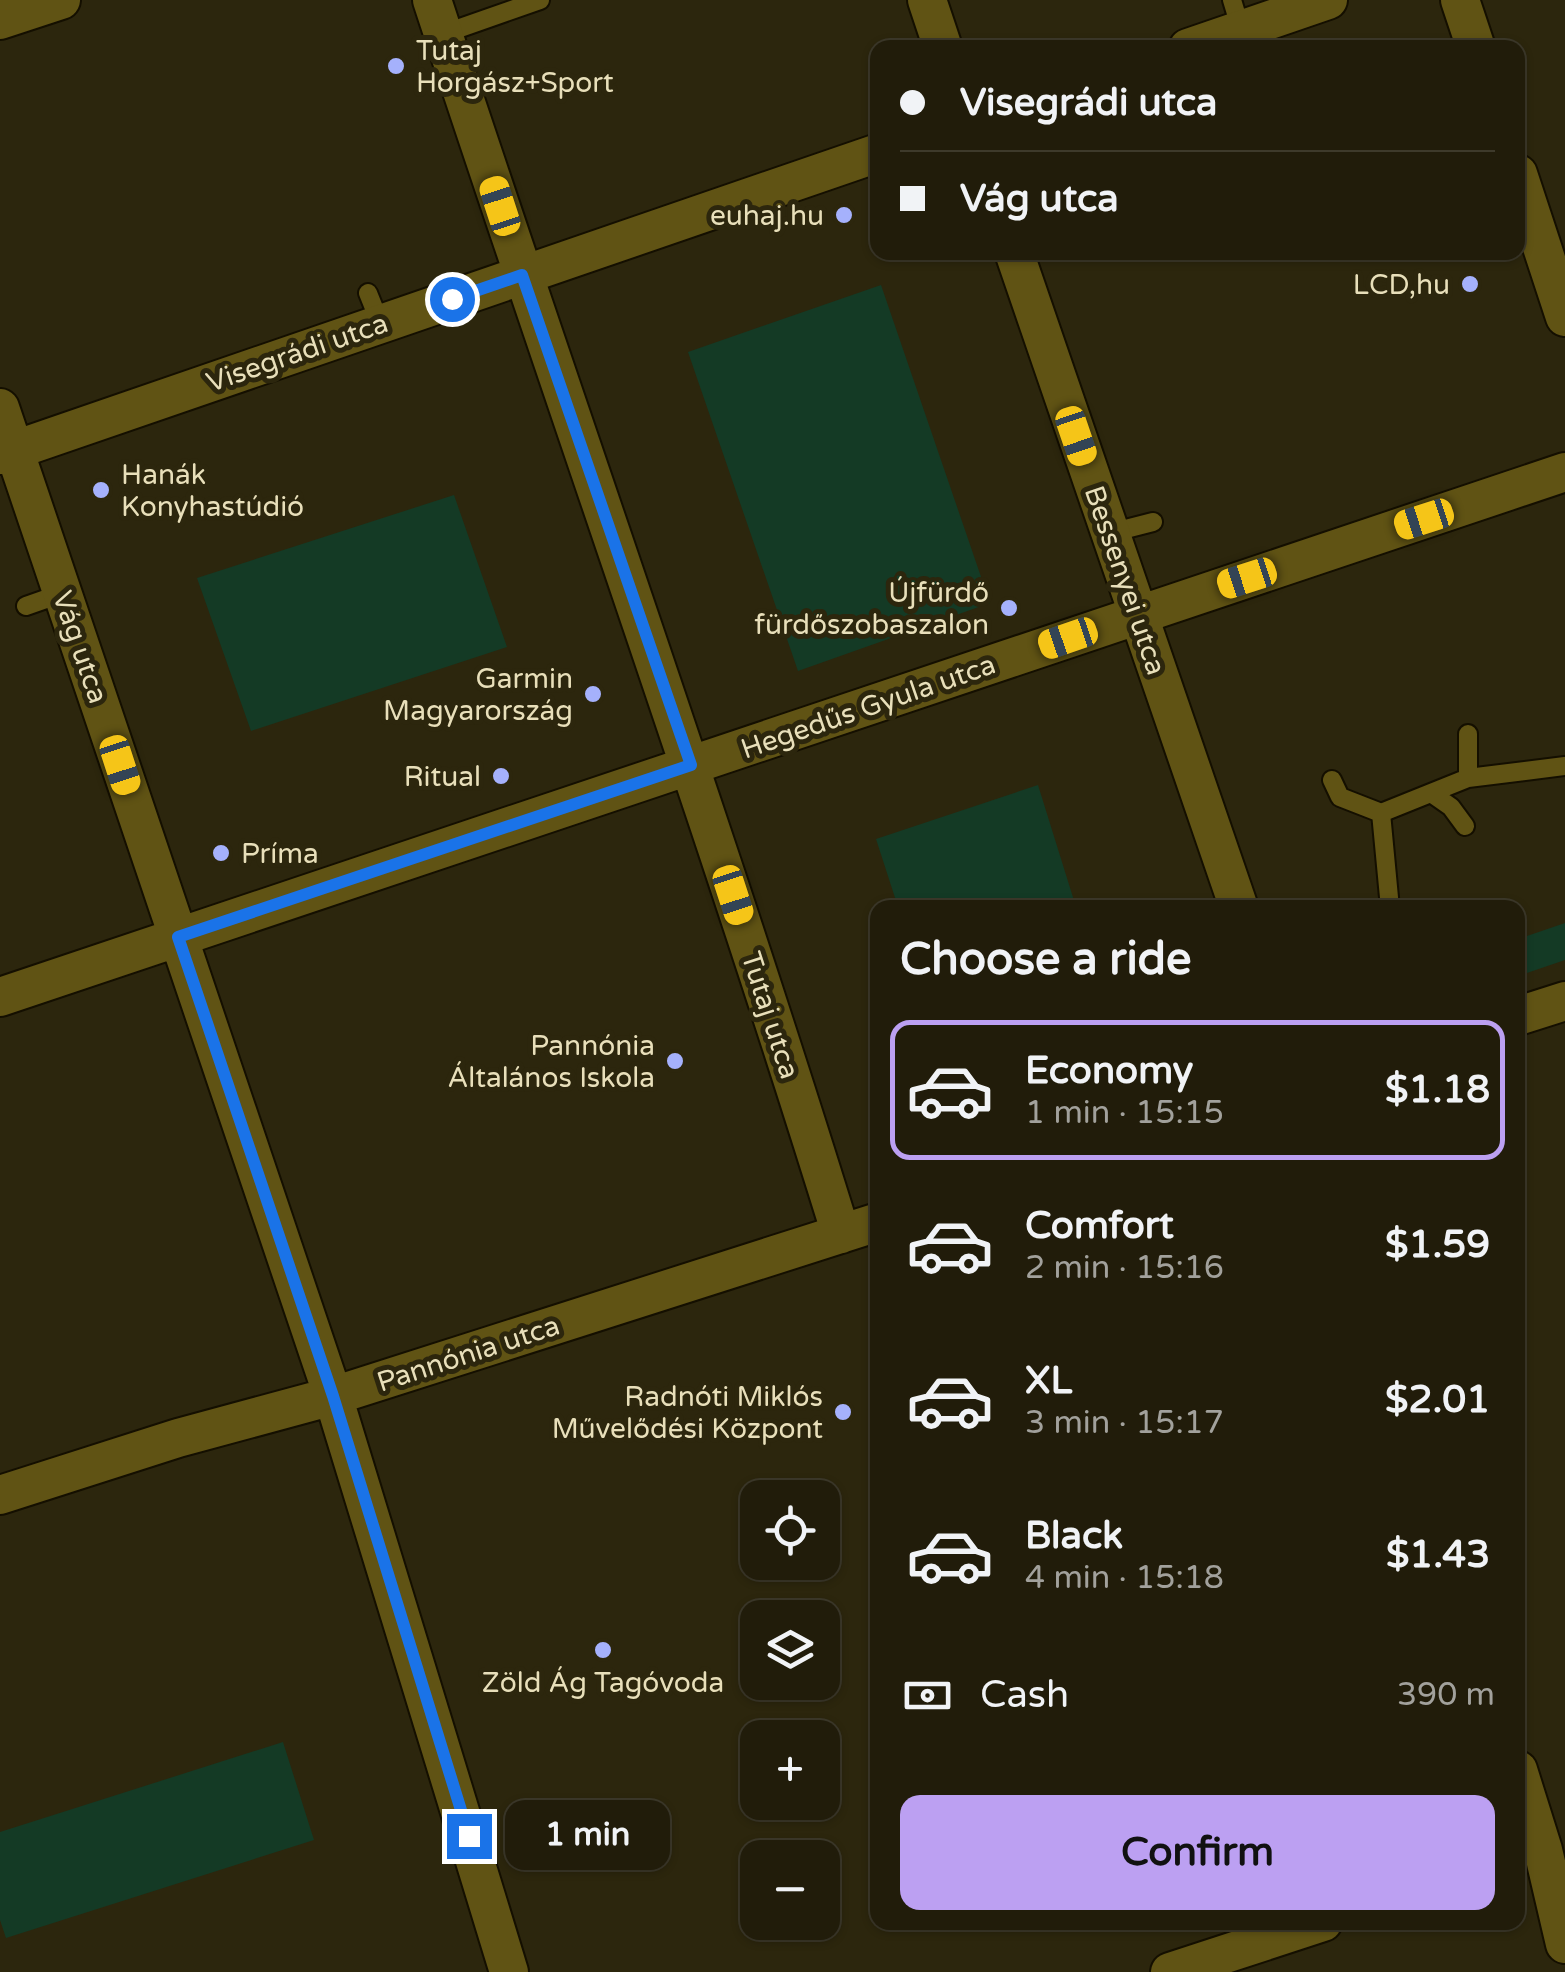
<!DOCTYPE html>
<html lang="en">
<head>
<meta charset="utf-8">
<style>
  body { margin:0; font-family:"Varela Round",sans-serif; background:#2d2918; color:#f1f3f6; height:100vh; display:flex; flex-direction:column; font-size:38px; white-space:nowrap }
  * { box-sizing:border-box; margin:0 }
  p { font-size:32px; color:#a2a19c }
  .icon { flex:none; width:55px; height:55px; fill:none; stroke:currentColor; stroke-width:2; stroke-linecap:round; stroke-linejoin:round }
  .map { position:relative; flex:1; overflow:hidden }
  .side { position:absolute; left:870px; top:900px; width:655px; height:1030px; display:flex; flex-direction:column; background:#211c0a; border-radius:20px; box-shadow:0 2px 8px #0004,0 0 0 2px #3e3a2b }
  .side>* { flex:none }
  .hud { position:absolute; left:870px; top:40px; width:655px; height:220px; border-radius:20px; box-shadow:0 2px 8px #0004,0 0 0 2px #3e3a2b; display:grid; align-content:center; height:220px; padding:0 30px; background:#211c0a }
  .controls { position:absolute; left:740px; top:1480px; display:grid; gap:20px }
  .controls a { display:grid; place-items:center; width:100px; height:100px; border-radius:20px; background:#211c0a; box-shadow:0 2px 8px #0004,0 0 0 2px #3e3a2b; font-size:50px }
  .end { position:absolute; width:45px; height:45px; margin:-22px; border:12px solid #1a73e8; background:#fff; box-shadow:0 0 0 5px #fff }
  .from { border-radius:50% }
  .bubble { position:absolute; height:70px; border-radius:20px; background:#211c0a; box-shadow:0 2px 8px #0004,0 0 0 2px #3e3a2b; font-size:32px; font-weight:700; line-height:70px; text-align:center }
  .car { position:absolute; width:30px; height:60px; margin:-30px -15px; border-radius:12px; box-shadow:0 0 8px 2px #0007; background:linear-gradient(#f5c518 24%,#345 0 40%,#f5c518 0 76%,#345 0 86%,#f5c518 0) }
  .hud b { display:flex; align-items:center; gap:35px; height:95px; font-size:38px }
  .hud b+b { border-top:2px solid #3e3a2b }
  .hud i { width:25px; height:25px; background:#f1f3f6 }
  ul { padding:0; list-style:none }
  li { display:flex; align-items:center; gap:30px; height:140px; margin:0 20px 15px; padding:0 10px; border:5px solid transparent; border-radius:20px }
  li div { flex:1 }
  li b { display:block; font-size:38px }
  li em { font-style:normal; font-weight:700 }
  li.on { border-color:#bca0f2 }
  li>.icon { width:90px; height:90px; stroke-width:1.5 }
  h2 { padding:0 30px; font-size:45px; line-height:120px }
  .pay { display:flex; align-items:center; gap:25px; height:110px; padding:0 30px; font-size:38px }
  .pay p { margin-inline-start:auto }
  .primary-button { display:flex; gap:20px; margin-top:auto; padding:20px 30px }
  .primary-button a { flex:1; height:115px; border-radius:20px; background:#bca0f2; color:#111; font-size:40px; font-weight:700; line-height:115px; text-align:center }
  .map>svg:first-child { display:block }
</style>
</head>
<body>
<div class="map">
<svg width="1565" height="1972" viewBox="0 0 1565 1972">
  <rect width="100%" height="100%" fill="#2c260d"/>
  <path fill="#143a25" d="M881,285L990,603L798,671L688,352Z
    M454,495L507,647L251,731L197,578Z
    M1038,785L1076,907H898L876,839Z
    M1565,923V960L1518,976V939Z
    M283,1742L314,1840L6,1938L0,1920V1832Z"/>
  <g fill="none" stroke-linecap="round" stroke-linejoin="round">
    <defs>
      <path id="service" d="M1232,0L1241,30
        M443,34L540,0
        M368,293L380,323
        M1110,533L1153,522
        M26,606L63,593
        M1468,778L1565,766
        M1332,780L1340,797L1381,813L1390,908
        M1431,793L1451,807L1465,826
        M1381,813L1468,778V734"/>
      <path id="minor" d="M432,0C567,412 713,820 841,1234
        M927,0L943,48
        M1460,0L1476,48
        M0,20L61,0
        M1188,48L1328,0
        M1518,174L1565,317
        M1014,252L1239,908
        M0,408L333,1396L509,1972
        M0,455L878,153
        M0,997L1565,472
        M1518,1016L1565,1001
        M0,1495L178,1438L333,1396L878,1222
        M1518,1770L1543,1850L1565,1944
        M1170,1972L1323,1922"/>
    </defs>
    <use href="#service" stroke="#140f00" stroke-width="22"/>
    <use href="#minor" stroke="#140f00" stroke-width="42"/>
    <use href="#service" stroke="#605314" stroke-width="18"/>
    <use href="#minor" stroke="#605314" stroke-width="38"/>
  </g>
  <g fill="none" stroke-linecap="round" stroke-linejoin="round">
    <path stroke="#1a73e8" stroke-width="12" d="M452,299L522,275L691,765L178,937L333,1396L469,1836"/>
  </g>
  <g fill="#a5b1fc" stroke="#2c260d" stroke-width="4">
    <circle cx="396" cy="66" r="10"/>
    <circle cx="844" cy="215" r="10"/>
    <circle cx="1470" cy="284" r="10"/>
    <circle cx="101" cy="490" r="10"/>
    <circle cx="1009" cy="608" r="10"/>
    <circle cx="593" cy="694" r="10"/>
    <circle cx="501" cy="776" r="10"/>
    <circle cx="221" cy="853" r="10"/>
    <circle cx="675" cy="1061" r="10"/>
    <circle cx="843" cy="1412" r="10"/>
    <circle cx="603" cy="1650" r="10"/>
  </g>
  <g text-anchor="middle" stroke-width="10" stroke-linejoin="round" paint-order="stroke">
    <g font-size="28" fill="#e8dfba" stroke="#2c260d" text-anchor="end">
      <text x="416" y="60" text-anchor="start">Tutaj<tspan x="416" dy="32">Horgász+Sport</tspan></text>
      <text x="824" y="225">euhaj.hu</text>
      <text x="1450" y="294">LCD,hu</text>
      <text x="121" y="484" text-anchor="start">Hanák<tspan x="121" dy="32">Konyhastúdió</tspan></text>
      <text x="989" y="602">Újfürdő<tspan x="989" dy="32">fürdőszobaszalon</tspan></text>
      <text x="573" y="688">Garmin<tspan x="573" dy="32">Magyarország</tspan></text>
      <text x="481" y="786">Ritual</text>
      <text x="241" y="863" text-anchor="start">Príma</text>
      <text x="655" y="1055">Pannónia<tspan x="655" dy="32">Általános Iskola</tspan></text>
      <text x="823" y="1406">Radnóti Miklós<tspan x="823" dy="32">Művelődési Központ</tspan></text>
      <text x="603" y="1692" text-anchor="middle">Zöld Ág Tagóvoda</text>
    </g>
    <g font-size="28" fill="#e8dfba" stroke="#2c260d">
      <text transform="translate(297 352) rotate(-19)" y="10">Visegrádi utca</text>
      <text transform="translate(1126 580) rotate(71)" y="10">Bessenyei utca</text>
      <text transform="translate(81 647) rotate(71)" y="10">Vág utca</text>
      <text transform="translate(868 706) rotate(-19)" y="10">Hegedűs Gyula utca</text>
      <text transform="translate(771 1015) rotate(72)" y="10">Tutaj utca</text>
      <text transform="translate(468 1353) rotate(-18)" y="10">Pannónia utca</text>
    </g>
  </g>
</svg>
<div class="controls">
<a><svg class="icon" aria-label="locate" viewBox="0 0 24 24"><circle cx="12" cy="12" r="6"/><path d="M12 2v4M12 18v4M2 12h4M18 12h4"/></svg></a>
<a><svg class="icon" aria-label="layers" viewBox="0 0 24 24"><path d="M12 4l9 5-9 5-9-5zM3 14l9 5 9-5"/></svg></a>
<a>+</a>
<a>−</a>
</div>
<i class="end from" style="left:452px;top:299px"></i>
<i class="end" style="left:469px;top:1836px"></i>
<div class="bubble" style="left:505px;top:1800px;width:165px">1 min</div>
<i class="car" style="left:500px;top:206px;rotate:342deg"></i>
<i class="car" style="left:1076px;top:436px;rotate:161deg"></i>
<i class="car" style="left:1424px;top:519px;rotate:252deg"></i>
<i class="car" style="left:1247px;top:578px;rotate:252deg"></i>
<i class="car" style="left:1068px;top:638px;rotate:251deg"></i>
<i class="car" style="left:120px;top:765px;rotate:162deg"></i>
<i class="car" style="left:733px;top:895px;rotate:162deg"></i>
<div class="hud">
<b><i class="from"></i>Visegrádi utca</b>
<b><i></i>Vág utca</b>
</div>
<section class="side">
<h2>Choose a ride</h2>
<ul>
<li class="on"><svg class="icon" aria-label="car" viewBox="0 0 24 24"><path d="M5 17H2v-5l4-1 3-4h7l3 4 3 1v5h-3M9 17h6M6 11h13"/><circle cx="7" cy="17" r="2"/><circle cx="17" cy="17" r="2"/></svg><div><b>Economy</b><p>1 min · 15:15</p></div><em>$1.18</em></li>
<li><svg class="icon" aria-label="car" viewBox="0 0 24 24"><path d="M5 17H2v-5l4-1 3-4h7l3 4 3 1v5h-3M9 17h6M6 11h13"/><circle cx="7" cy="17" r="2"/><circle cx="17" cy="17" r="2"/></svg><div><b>Comfort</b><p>2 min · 15:16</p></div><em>$1.59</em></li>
<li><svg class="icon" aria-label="car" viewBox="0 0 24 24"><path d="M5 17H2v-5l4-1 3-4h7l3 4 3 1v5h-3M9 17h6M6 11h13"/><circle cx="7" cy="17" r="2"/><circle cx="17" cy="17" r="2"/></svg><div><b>XL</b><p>3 min · 15:17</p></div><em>$2.01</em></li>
<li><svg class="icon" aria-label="car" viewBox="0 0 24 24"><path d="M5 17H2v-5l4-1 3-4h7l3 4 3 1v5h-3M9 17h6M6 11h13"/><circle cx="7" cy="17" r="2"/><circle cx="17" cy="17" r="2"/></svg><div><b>Black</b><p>4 min · 15:18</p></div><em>$1.43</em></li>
</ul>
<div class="pay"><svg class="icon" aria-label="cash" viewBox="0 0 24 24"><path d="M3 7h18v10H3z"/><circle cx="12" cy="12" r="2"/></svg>Cash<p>390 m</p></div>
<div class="primary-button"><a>Confirm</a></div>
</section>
</div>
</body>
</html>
